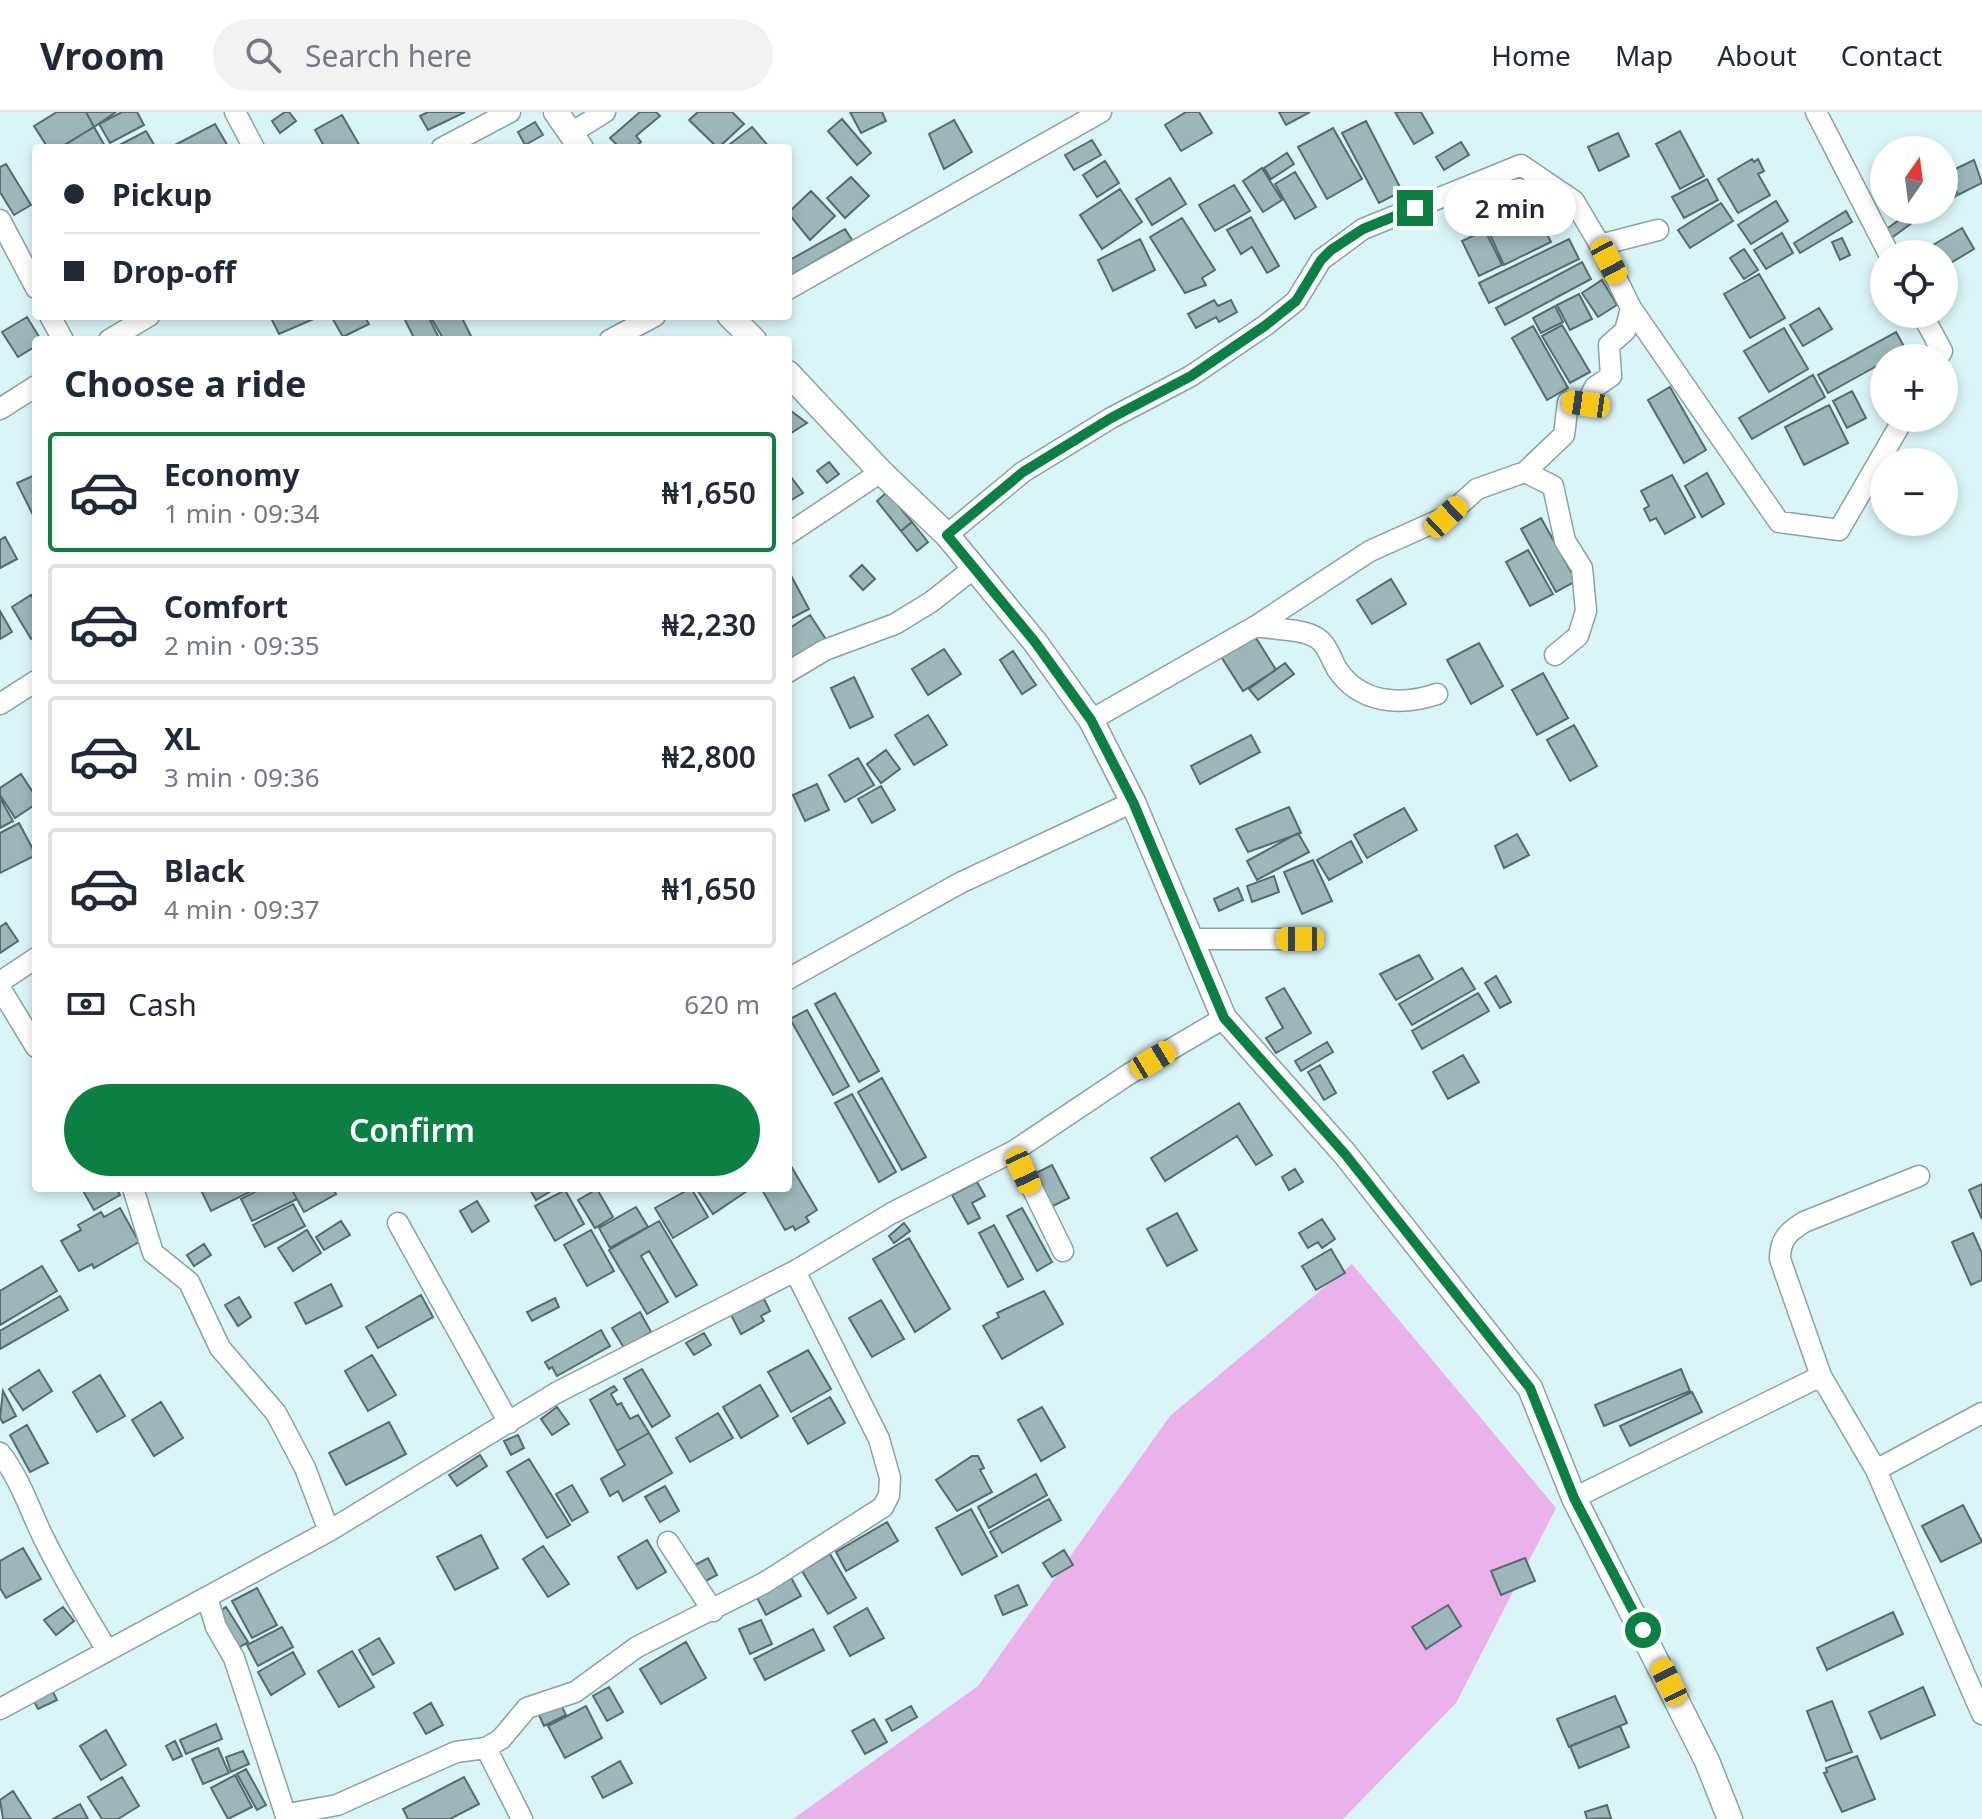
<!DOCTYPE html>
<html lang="en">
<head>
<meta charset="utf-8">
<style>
  body { margin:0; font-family:"Noto Sans",sans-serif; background:#f2f2f3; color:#1f2937; height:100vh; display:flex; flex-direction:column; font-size:30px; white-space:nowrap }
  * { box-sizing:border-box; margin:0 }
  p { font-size:26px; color:#747a83 }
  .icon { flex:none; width:44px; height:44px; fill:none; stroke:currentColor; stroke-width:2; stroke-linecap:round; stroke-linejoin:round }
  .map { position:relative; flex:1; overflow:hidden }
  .details { position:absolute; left:32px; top:224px; width:760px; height:856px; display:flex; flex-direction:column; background:#fff; border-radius:8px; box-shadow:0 4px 12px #0003 }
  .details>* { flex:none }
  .guide { position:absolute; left:32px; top:32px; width:760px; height:176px; border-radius:8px; box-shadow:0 4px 12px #0003; display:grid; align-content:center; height:176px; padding:0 32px; background:#fff }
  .needle { width:52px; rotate:14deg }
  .buttons { position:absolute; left:1870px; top:24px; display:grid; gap:16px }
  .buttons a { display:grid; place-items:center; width:88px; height:88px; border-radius:50%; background:#fff; box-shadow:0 4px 12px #0003; font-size:40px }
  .end { position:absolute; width:36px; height:36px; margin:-18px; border:10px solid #0b8043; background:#fff; box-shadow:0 0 0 4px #fff }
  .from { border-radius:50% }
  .bubble { position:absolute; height:56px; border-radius:28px; background:#fff; box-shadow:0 4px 12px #0003; font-size:26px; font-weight:600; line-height:56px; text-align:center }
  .car { position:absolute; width:24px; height:48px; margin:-24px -12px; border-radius:10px; box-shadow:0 0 6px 2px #0007; background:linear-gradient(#f5c518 24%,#345 0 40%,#f5c518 0 76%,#345 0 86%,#f5c518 0) }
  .guide b { display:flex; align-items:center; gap:28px; height:76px; font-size:30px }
  .guide b+b { border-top:2px solid #e0e1e3 }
  .guide i { width:20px; height:20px; background:#1f2937 }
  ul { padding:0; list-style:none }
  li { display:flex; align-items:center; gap:24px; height:120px; margin:0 16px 12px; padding:0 16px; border:4px solid #e0e1e3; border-radius:8px }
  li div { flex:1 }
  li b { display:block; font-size:30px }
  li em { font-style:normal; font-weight:600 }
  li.active { border-color:#0b8043 }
  li>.icon { width:72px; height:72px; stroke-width:1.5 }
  h2 { padding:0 32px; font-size:36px; line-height:96px }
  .pay { display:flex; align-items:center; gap:20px; height:88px; padding:0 32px; font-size:30px }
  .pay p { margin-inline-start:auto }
  .primary-button { display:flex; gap:16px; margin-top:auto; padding:16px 32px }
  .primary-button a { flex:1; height:92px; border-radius:48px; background:#0b8043; color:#fff; font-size:32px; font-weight:600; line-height:92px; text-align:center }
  header { display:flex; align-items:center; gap:48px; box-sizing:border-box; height:112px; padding:0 40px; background:#fff; border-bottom:2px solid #e0e1e3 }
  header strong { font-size:38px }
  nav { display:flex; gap:44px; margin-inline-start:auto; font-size:28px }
  .search { width:560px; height:72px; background:#f2f2f3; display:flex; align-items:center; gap:20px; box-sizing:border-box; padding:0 28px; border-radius:44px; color:#747a83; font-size:30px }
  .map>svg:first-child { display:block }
</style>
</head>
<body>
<header>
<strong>Vroom</strong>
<div class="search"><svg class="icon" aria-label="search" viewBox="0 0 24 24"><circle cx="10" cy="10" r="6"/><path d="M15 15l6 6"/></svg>Search here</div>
<nav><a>Home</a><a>Map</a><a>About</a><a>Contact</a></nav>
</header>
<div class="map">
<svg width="1982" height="1707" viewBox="0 0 1982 1707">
  <rect width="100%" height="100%" fill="#daf5f8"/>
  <path fill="#eab1eb" d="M1352,1152L1556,1396L1456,1591L1343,1707H793L978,1574L1170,1304Z"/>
  <path fill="#9cb6b9" stroke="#546c6f" stroke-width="2" d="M57,0H86L94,15L59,36H48L34,14Z
    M86,0H116L94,15Z
    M122,0H137L144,13L110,31L99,12Z
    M285,0H289L296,9L280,21L272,9Z
    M428,0H465L428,18L420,4Z
    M640,0H656L660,4L636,24L641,30L634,36H614L616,32L610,26Z
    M698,0H732L744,12L718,36L689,8Z
    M850,0H882L886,9L861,21Z
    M1186,0H1199L1212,21L1181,39L1165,13Z
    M1279,0H1310L1286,13Z
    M1395,0H1421L1433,21L1414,32Z
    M342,3L361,36H325L315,18Z
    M842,7L871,41L857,53L828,19Z
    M954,8L972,40L944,57L929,22Z
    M1366,9L1402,79L1379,91L1342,21Z
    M535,10L543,23L525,33L518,20Z
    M215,12L229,36H174L173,34Z
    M94,15L106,36H71L68,31Z
    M752,15L770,36H725Z
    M1333,16L1362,67L1327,87L1298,35Z
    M146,19L156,36H114Z
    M1680,19L1704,64L1680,77L1656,32Z
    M1618,21L1629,44L1599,59L1588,35Z
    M1092,28L1101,43L1074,58L1065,43Z
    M1461,30L1469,43L1444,58L1436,45Z
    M1287,41L1294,52L1271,67L1264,56Z
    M1752,47L1754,50L1758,47L1764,59L1758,62L1770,83L1738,101L1718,67Z
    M1974,48L1982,71L1958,83L1947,61Z
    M1105,49L1119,71L1097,85L1083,63Z
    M6,52L31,93L14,103L0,80V55Z
    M1262,56L1282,88L1263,100L1243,69Z
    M1295,60L1316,95L1295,107L1275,72Z
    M1944,64L1956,84L1944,91Z
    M851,65L869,84L845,106L827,86Z
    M1170,66L1186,92L1152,113L1136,87Z
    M1707,67L1718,88L1684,106L1672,85Z
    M1234,73L1250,99L1215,119L1199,93Z
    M1120,77L1142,110L1102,137L1080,103Z
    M811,79L835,104L810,128L788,101Z
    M1776,89L1788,109L1751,132L1738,113Z
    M1721,91L1733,109L1690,136L1678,118Z
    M1533,94L1551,130L1504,153L1487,116Z
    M1846,99L1852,110L1800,141L1794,131Z
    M1907,102L1913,110L1890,127L1884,119Z
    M1251,105L1279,154L1267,161L1252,135L1241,142L1227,118Z
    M1182,106L1215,158L1202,166L1206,173L1185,181L1150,125Z
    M1962,116L1974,137L1944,155V142H1929L1926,137Z
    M845,117L852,128L788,165V149Z
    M1485,118L1502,153L1479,164L1462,129Z
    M1782,121L1793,141L1766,157L1754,138Z
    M1842,126L1850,143L1840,148L1832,130Z
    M1140,127L1155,158L1113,179L1098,148Z
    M1569,127L1579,147L1489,191L1479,171Z
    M1744,137L1758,158L1744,167L1730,146Z
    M1582,150L1591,167L1505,213L1496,196Z
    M1759,162L1785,206L1750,226L1724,182Z
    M1602,168L1617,193L1598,205L1582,181Z
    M1579,182L1592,207L1570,218L1557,193Z
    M1214,188L1218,194L1231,188L1237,200L1219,210L1216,205L1196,216L1188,202Z
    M1555,194L1563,210L1541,221L1533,206Z
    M1819,196L1832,217L1803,234L1790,213Z
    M270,204H315L316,206L279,222Z
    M331,204H364L369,212L343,225Z
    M403,204H428L440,228H415Z
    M430,204H461L473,228H444Z
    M27,205L41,228H36V234L18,245L2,220Z
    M1562,213L1590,260L1570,271L1542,224Z
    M1533,214L1568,276L1547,288L1512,226Z
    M1784,216L1808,257L1769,280L1744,239Z
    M1896,220L1906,238L1884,246V250L1828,281L1818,263Z
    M1813,263L1825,285L1752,327L1739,306Z
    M1670,275L1706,338L1684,351L1648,288Z
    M1852,279L1866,306L1847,316L1833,289Z
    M1829,293L1848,331L1804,353L1785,315Z
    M791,299L807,311L788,323V301Z
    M829,350L839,362L827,371L817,359Z
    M788,361L803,381L788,390Z
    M1707,361L1724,392L1702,405L1685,374Z
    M35,363L36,400L33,403L17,371Z
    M1672,363L1695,405L1665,422L1656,406L1650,409L1644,397L1649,394L1641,379Z
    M887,380L912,410L901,419L877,389Z
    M1541,406L1576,469L1556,480L1521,417Z
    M912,410L928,430L917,439L901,419Z
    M5,425L17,447L0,456V428Z
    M1528,438L1553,482L1530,494L1506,450Z
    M862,453L875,467L863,478L850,464Z
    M788,458L809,497L788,508Z
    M1391,467L1406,492L1372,512L1357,488Z
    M31,483L36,491V524L31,527L12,495Z
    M0,499L12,520L0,527Z
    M810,503L827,529L788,555V517Z
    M1253,521L1276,558L1243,579L1220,543Z
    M1479,531L1503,574L1471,592L1447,548Z
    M944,537L961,562L928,583L912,557Z
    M1013,539L1036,573L1022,582L1000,548Z
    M1285,551L1294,562L1258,588L1249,577Z
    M1543,561L1568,606L1537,623L1512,578Z
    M854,565L873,605L850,616L831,576Z
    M928,603L947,633L914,653L895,623Z
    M1574,613L1597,654L1570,669L1547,628Z
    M1251,623L1260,640L1200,672L1191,654Z
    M886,638L900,657L881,671L867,652Z
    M858,646L874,673L845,690L829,663Z
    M21,662L36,685V692L15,706L0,683V676Z
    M817,672L829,698L805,709L793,683Z
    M881,674L895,698L872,711L858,687Z
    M0,686L13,709L0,716Z
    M1289,695L1301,721L1248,740L1236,717Z
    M1404,696L1417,718L1367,746L1354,723Z
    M19,711L36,743L0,761V721Z
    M1298,721L1309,740L1257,768L1247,749Z
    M1517,722L1529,743L1504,756L1495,734Z
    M1351,729L1362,750L1329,768L1317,748Z
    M1313,748L1332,789L1302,802L1284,760Z
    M1274,764L1279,780L1252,790L1247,774Z
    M1238,776L1243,788L1219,799L1214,787Z
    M6,811L18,829L0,841V815Z
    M1419,843L1433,867L1396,888L1380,862Z
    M1462,856L1475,877L1412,913L1399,892Z
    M1496,864L1511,890L1500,896L1485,871Z
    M1284,876L1311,921L1276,941L1266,926L1283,916L1266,886Z
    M835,881L879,959L859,970L815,892Z
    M1478,881L1489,899L1422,937L1412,919Z
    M807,898L849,974L833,983L790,907Z
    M1327,930L1333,940L1301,959L1295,949Z
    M1463,943L1479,970L1448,987L1433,960Z
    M1320,953L1336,981L1324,988L1308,960Z
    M882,966L926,1045L902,1058L858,980Z
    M852,982L896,1060L879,1070L835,991Z
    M1239,991L1272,1043L1256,1053L1237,1024L1165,1069L1151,1046Z
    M788,1049L817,1098L806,1105L809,1110L795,1118L793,1114L785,1118L761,1076H788Z
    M1052,1053L1069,1086L1047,1097L1030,1064Z
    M1295,1057L1303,1070L1289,1078L1282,1065Z
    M977,1070L985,1084L972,1091L980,1106L968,1112L952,1083Z
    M1982,1072V1107L1969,1078Z
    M116,1076L120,1083L94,1098L82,1077Z
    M200,1076H258L211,1099Z
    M263,1076H291L297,1087L252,1109L241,1087Z
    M291,1076H333L336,1082L304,1100Z
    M529,1076H556L536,1088Z
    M691,1076L708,1105L673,1126L655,1096Z
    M696,1076H745L747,1079L713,1102Z
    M597,1077L613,1105L595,1116L578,1088Z
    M565,1078L584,1112L555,1129L535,1094Z
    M477,1089L489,1109L472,1120L460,1099Z
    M293,1092L305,1114L265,1135L253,1113Z
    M636,1095L648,1115L610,1136L599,1116Z
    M120,1096L139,1130L94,1156L92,1152L79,1159L61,1129L81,1118L78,1113L101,1100L104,1105Z
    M1022,1096L1052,1150L1037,1159L1007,1104Z
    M1177,1101L1197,1138L1167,1154L1147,1117Z
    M1322,1107L1335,1127L1322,1136L1318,1130L1308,1136L1299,1121Z
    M341,1109L350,1123L324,1138L316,1125Z
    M659,1109L697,1173L676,1185L649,1139L641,1144L668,1190L647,1202L609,1138Z
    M904,1111L910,1119L894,1131L889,1124Z
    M994,1113L1023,1167L1008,1175L979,1121Z
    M307,1118L321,1141L293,1159L278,1136Z
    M591,1118L614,1159L587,1174L564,1133Z
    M1973,1121L1982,1141V1168L1971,1173L1952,1130Z
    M909,1126L950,1197L915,1220L873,1147Z
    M204,1132L211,1143L194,1154L187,1143Z
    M1331,1137L1345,1161L1316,1178L1302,1154Z
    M42,1154L57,1179L0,1213V1179Z
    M331,1172L342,1194L306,1212L295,1191Z
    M1044,1179L1063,1212L1002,1247L983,1214L999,1205L997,1201Z
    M421,1183L433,1205L378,1236L366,1215Z
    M60,1184L68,1198L0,1237V1219Z
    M239,1185L251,1205L238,1214L225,1193Z
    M555,1186L559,1195L532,1209L527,1200Z
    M764,1187L770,1199L761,1204L764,1209L741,1222L731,1203Z
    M881,1188L904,1227L872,1245L849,1206Z
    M640,1200L651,1220L624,1236L612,1216Z
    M601,1218L610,1234L557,1264L552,1255L549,1257L545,1250Z
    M704,1221L711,1233L694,1243L686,1231Z
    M808,1238L831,1277L791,1300L768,1260Z
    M372,1243L396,1283L368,1299L345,1259Z
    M642,1257L670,1304L652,1315L624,1267Z
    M1681,1257L1690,1279L1604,1314L1595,1293Z
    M39,1258L52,1279L23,1298L9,1277Z
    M100,1263L125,1304L97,1320L73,1280Z
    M760,1273L778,1304L741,1326L723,1295Z
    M614,1274L617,1278L611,1282L617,1293L621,1291L630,1307L638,1303L649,1321L617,1339L590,1288Z
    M3,1279L16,1304L3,1311L0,1306Z
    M1692,1280L1702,1300L1630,1334L1620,1314Z
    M830,1285L845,1311L808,1332L793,1306Z
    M161,1290L183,1326L154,1344L132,1308Z
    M557,1295L569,1312L552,1323L541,1307Z
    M1042,1295L1065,1335L1041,1349L1018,1308Z
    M718,1301L733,1326L690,1350L676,1326Z
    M389,1310L406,1342L346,1373L329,1341Z
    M27,1313L48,1351L30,1360L10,1323Z
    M649,1321L672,1361L623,1389L618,1379L610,1384L601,1367L625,1353L617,1339Z
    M518,1323L524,1336L511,1343L504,1329Z
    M480,1343L487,1354L457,1374L449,1363Z
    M972,1344H978L984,1356L980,1358L992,1380L957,1399L936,1368Z
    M529,1347L570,1413L547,1426L507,1360Z
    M1036,1362L1047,1383L989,1416L978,1395Z
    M572,1373L588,1400L572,1409L556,1382Z
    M665,1374L679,1399L660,1410L645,1385Z
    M1049,1387L1061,1408L1002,1441L990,1420Z
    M1963,1393L1982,1430L1941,1450L1922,1414Z
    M971,1397L997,1444L962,1463L936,1416Z
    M887,1410L898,1429L846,1459L836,1440Z
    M481,1423L498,1456L455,1478L437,1445Z
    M647,1428L666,1460L637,1477L618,1445Z
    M543,1434L569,1472L548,1485L523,1447Z
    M23,1436L41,1467L6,1486L0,1476V1449Z
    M1064,1438L1073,1453L1052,1465L1043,1451Z
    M830,1442L856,1486L828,1502L802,1459Z
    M708,1446L717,1463L700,1472L691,1455Z
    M1525,1446L1535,1469L1501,1483L1491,1459Z
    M787,1458L801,1484L766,1503L752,1476Z
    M1018,1473L1027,1493L1003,1503L995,1484Z
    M257,1476L277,1513L252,1526L232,1489Z
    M1448,1493L1461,1514L1426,1537L1412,1515Z
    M63,1495L74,1509L56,1523L44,1508Z
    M226,1495L248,1530L232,1540L211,1505Z
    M867,1496L884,1526L850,1544L834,1515Z
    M1893,1500L1903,1522L1827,1558L1817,1536Z
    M761,1508L772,1532L750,1542L739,1517Z
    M282,1515L293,1535L258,1554L247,1533Z
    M813,1517L824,1538L765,1568L754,1547Z
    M379,1526L394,1551L373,1563L359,1538Z
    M686,1530L706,1566L661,1592L640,1557Z
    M352,1539L374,1575L339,1595L318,1559Z
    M293,1540L305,1562L271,1583L258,1560Z
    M50,1574L57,1588L38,1597L31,1583Z
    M609,1575L623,1600L607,1609L593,1584Z
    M1923,1575L1935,1603L1881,1627L1869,1600Z
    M1615,1584L1627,1611L1569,1635L1557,1607Z
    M559,1589L566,1603L544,1614L537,1599Z
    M1832,1589L1852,1640L1826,1649L1807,1599Z
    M431,1591L443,1613L426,1622L414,1601Z
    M586,1594L602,1626L565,1646L548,1614Z
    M911,1594L917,1605L892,1619L886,1608Z
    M874,1607L887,1630L865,1642L852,1619Z
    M216,1612L222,1627L186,1642L180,1628Z
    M1620,1614L1629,1635L1579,1656L1570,1634Z
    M106,1618L126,1653L101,1668L80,1634Z
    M175,1629L182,1644L173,1648L166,1634Z
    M218,1636L229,1661L203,1672L192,1647Z
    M243,1639L249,1652L231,1660L226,1645Z
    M1857,1644L1875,1687L1842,1700L1824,1661L1827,1660L1826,1656Z
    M620,1649L632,1671L603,1686L592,1665Z
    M246,1657L266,1693L257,1698L237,1662Z
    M235,1663L252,1695L228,1707L211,1676Z
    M122,1665L139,1694L118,1707H102L88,1685Z
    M464,1665L479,1692L450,1707H408L403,1697Z
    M13,1679L31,1707H3L0,1688Z
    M80,1692L88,1707H53Z
    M1607,1693L1611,1706L1587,1707L1585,1700Z"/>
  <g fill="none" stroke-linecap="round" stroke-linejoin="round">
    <defs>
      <path id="minor" d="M235,0L254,36
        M1816,0L1889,142
        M571,21L605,0
        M442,36L510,0
        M0,108L36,176
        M788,177L1101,0
        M1631,196L1779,410L1839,418L1904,306
        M1922,202L1942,239L1938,246
        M50,204L63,228
        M109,228L149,204
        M610,228L655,204
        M0,297L36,274
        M1525,360L1553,374L1565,429L1582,456L1586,499L1578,524L1555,543
        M788,422L881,360
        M947,423L1023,360L1111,306L1191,264L1266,213L1296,189L1321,148L1363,117L1521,53L1574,89L1600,133
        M1256,514C1275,518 1301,516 1317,526C1327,532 1331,547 1337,557C1360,592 1401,594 1437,582
        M788,560L825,538L895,512L931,490L974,456
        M0,592L36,569
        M1091,608L1256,514L1370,439L1446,405L1477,377L1525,360L1564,323L1568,290L1586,292L1595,275L1611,264L1609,233L1625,219L1631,196L1600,133L1658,118
        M1192,827H1300
        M788,867L960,771L1133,690
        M0,870L36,846
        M0,876L36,935
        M1014,1039L1063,1139
        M1919,1064L1804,1110C1788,1120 1780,1127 1780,1147L1821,1264L1876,1358L1982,1602
        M133,1076L153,1141L189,1170L220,1236L276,1301L305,1356L329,1419
        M398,1111L509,1311
        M0,1341C21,1368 30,1399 45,1429C64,1467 85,1502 107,1538
        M1876,1358L1982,1301
        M1574,1386L1821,1264
        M668,1430L713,1499
        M207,1485L216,1515L234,1546L287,1707
        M0,1597L329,1419L556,1281L795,1159L892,1101L1014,1039L1129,962L1224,906
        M486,1636L522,1707
        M288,1702L337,1693L456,1640L486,1636L501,1627L527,1596L575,1580L637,1535L764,1471L883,1395L889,1383L890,1366L879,1327L795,1159"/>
      <path id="tertiary" d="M556,0L581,36
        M730,204L754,228
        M788,261L881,360L947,423L1035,530L1091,608L1133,690L1224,906L1345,1042L1530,1276L1574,1386L1707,1649L1730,1707"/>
    </defs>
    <use href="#minor" stroke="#89a2a5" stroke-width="23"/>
    <use href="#tertiary" stroke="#89a2a5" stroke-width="27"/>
    <use href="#minor" stroke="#fff" stroke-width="20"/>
    <use href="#tertiary" stroke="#fff" stroke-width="24"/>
  </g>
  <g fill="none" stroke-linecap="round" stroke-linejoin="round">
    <path stroke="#0b8043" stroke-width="10" d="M1415,96L1363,117L1331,138L1321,148L1296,189L1266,213L1191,264L1111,306L1023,360L947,423L1035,530L1091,608L1133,690L1224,906L1345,1042L1530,1276L1574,1386L1643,1518"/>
  </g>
</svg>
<div class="buttons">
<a><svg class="needle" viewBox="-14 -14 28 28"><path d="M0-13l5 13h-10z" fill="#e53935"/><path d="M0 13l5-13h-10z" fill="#747a83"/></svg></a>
<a><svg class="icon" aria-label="locate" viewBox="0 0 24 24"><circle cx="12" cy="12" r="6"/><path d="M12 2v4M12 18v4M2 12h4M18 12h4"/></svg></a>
<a>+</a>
<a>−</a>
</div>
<i class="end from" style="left:1643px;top:1518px"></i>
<i class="end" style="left:1415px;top:96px"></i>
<div class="bubble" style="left:1444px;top:68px;width:132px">2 min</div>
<i class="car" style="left:1609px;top:149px;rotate:152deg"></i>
<i class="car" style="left:1586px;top:292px;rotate:278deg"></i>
<i class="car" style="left:1446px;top:405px;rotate:47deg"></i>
<i class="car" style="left:1300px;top:827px;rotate:270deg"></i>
<i class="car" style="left:1153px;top:948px;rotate:59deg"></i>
<i class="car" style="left:1023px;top:1059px;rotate:155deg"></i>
<i class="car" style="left:1669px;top:1570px;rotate:334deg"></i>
<div class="guide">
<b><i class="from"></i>Pickup</b>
<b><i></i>Drop-off</b>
</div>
<section class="details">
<h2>Choose a ride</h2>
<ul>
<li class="active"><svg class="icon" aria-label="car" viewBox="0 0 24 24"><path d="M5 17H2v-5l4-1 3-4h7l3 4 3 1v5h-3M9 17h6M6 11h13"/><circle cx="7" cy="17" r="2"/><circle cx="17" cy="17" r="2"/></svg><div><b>Economy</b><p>1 min · 09:34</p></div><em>₦1,650</em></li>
<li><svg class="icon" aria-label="car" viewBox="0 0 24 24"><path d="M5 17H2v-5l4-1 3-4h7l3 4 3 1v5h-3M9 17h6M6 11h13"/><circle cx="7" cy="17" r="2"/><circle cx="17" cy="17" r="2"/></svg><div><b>Comfort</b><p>2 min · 09:35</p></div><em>₦2,230</em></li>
<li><svg class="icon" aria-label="car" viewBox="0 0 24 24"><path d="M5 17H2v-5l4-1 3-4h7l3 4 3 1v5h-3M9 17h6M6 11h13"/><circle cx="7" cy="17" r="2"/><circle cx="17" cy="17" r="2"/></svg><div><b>XL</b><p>3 min · 09:36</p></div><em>₦2,800</em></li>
<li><svg class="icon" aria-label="car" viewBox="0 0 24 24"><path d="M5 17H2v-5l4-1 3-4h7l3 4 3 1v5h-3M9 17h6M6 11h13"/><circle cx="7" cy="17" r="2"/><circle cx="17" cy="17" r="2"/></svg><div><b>Black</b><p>4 min · 09:37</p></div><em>₦1,650</em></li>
</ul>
<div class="pay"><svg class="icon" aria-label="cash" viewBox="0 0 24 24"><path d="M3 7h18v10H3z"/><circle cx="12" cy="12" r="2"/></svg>Cash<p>620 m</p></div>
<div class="primary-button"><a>Confirm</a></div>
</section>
</div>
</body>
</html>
